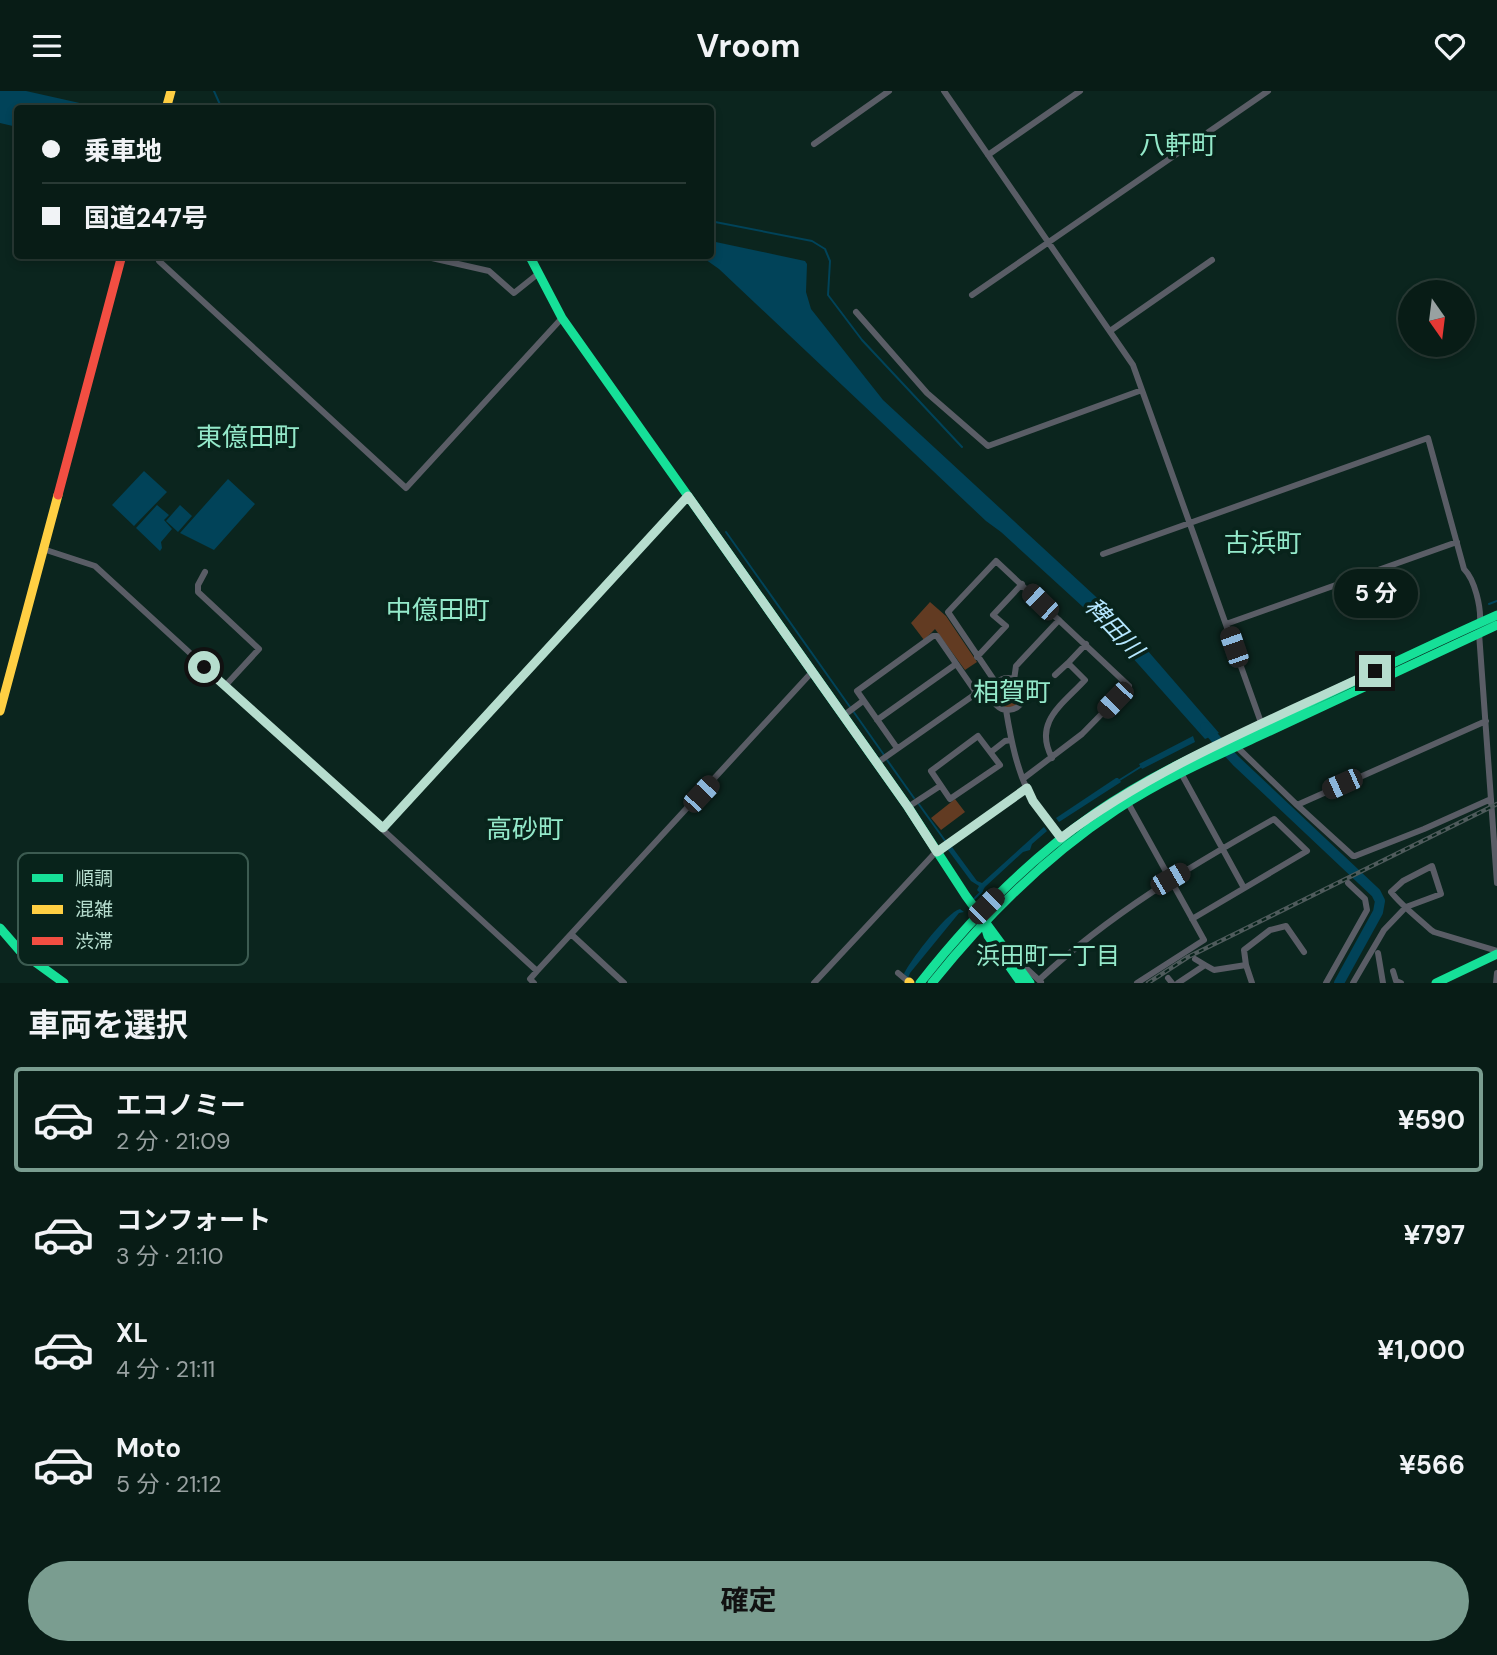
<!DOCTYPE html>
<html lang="ja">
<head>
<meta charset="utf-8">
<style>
  body { margin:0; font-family:"DM Sans","Noto Sans JP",sans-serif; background:#11251f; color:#f1f3f6; height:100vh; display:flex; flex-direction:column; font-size:26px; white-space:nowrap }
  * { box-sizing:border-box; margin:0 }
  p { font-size:23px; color:#98a1a1 }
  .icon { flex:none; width:38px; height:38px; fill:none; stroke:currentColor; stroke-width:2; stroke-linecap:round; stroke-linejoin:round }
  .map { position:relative; height:892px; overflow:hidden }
  .sheet { display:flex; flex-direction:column; background:#081c16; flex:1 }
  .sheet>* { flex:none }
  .banner { position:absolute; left:14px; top:14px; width:700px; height:154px; border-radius:7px; box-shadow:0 4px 10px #0003,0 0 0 2px #293a35; display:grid; align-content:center; height:154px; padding:0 28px; background:#081c16 }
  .needle { width:46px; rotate:166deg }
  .fabs { position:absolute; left:1398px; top:189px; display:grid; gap:14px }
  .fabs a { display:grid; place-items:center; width:77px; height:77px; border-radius:50%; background:#081c16; box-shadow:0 4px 10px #0003,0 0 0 2px #293a35; font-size:35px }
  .end { position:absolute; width:32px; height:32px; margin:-16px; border:9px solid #b6ddce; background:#111; box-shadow:0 0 0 4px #111 }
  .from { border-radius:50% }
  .bubble { position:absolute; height:49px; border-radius:24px; background:#081c16; box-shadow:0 4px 10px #0003,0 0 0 2px #293a35; font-size:23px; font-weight:700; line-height:49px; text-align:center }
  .car { position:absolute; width:21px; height:42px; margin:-21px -10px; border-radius:9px; box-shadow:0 0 5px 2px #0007; background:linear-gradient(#222 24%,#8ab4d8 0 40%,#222 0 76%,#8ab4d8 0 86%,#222 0) }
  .banner b { display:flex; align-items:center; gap:24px; height:66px; font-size:26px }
  .banner b+b { border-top:2px solid #293a35 }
  .banner i { width:18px; height:18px; background:#f1f3f6 }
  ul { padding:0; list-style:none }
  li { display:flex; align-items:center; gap:21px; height:105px; margin:0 14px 10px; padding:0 14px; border:4px solid transparent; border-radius:7px }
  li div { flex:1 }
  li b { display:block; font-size:26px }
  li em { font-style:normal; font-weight:700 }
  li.current { border-color:#7a9d90 }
  li>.icon { width:63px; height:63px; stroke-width:1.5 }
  h2 { padding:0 28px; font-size:32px; line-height:84px }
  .primary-button { display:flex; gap:14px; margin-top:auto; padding:14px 28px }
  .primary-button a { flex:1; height:80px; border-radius:42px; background:#7a9d90; color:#111; font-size:28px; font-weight:700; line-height:80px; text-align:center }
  header { display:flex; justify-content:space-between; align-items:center; height:91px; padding:0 28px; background:#081c16; font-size:32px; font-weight:700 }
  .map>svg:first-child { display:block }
</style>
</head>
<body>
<header><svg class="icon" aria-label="menu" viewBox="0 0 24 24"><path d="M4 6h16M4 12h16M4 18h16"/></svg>Vroom<svg class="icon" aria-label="heart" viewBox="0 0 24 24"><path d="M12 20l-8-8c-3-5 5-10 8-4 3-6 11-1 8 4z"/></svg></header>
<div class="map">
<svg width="1497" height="892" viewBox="0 0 1497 892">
  <rect width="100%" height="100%" fill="#0b251e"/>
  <path fill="#623b22" d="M930,511L946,525L977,571L965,579L935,538L924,549L911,532Z
    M994 604a14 14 0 1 1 28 0a14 14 0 1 1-28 0Z
    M955,708L965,721L941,739L931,727Z"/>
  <path fill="#014359" d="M0,0H26L102,17L18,18L17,36L0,32Z
    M711,150L805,170L807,173L806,201L811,218L883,309L1094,504L1128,537L1219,642L1205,648L1106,537L1001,441L986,430L719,178L702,166L693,165L710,164Z
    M144,380L167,401L134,435L112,414Z
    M228,388L255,413L214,459L180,442Z
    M157,414L169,424L164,429L172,438L161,451L162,457L160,460L136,437Z
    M180,414L192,425L178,441L166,430Z
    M1193,645L1195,651L1142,678L1139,673Z
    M1116,687H1118L1121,691L1059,731L1056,727Z
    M1044,736L1047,740L1032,753L1030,759L1023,761L985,796L981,803L977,799L979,795L971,790L948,759L952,756L977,790L982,792Z
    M960,818L964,821L959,822L910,882L908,887L904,883C910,870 947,821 960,818Z"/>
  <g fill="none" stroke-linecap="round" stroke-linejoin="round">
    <path stroke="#014359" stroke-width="2" d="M214,0L222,18
      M710,130L812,150L825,158L830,170L828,204L862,249L962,356
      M726,441L850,616
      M1489,513L1497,510
      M853,620L884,664
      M887,669L914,707
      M1118,690L1142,675
      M918,712L951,758
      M973,809L982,800"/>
    <path stroke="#014359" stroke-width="10" d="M1205,636L1236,670L1376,802L1380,810L1378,821L1339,892"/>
    <path stroke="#5a5d66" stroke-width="6" d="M944,0L1133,274L1263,637
      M814,53L889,0
      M988,64L1080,0
      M404,164L423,165L489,180L514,202L539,182
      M159,170L406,397L562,227
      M972,204L1268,0
      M856,221L927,302L988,355L1142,299
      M1110,240L1212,169
      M43,458L95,475L537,880
      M1103,463L1428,347L1464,478C1475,489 1481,516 1480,531
      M205,481L198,494V501L259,558L225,595
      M1226,533L1457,451
      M1479,542L1497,792
      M977,566L1006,535L993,524L1022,493
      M1055,584L1068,572
      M992 603a16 16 0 1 1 32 0a16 16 0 1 1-32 0Z
      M1014,589L1016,575L1059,529
      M996,592L948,521L996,470L1129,595L1082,643L1024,687
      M1006,619C1011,649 1017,681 1032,708C1040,722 1052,734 1061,747
      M843,625L863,610
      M877,629L956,573
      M978,645L1000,674L950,708L931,680Z
      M1236,655L1297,714L1486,630
      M991,661L1005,650L1011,649
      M1052,667C1033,631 1062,614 1085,589L1068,572L1086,553
      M877,672L974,604L975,600L937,545H933L857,600L897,657
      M1181,682L1244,797
      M1128,712L1204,849L1137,892
      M1297,714L1353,765H1355L1424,738L1491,708
      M908,716L940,695
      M382,737L688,405
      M571,843L624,892
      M1378,862L1383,892
      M1016,868L1041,891
      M1195,868L1205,874
      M1246,874L1244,859L1270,839L1286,835L1304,861
      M1393,880L1396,890L1401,892
      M898,882L909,891
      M1168,887L1172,892
      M1039,889C1111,822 1189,776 1274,728L1307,760L1192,828
      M534,892L530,888L537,880L812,581
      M814,892L934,763L1027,697
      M1178,892L1205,874L1214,879L1246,874L1252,892
      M1326,892L1367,819L1365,808L1348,792
      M1353,892L1384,839L1406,816L1441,803L1432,775L1403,790L1391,801C1402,815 1418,827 1431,839L1434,841L1497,860
      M1496,892L1497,882"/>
    <path stroke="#16e098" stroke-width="9" d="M529,164L562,227L908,716L966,805L1030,892
      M985,835L988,845L1021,892
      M0,837L20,860L64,892
      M920,892C970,828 1027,770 1094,723C1153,682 1217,655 1281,625C1353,591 1425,556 1497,524
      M932,892C985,826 1045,766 1116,719C1160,690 1209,668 1257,646C1337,608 1417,571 1497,534
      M1436,892L1497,863"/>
    <path stroke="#ffcf43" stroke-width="9" d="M166,18L171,0
      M0,620L58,404
      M909,891L910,892"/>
    <path stroke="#f24e42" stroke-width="9" d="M58,404L122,164"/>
    <defs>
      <path id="rail" d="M1148,892L1188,866L1497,713"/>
    </defs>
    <use href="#rail" stroke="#4f5b5c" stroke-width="4.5"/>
    <use href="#rail" stroke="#08231b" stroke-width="2" stroke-dasharray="5" stroke-linecap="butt"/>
  </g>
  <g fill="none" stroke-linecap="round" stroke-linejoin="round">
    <path stroke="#b6ddce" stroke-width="9" d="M204,576L383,737L688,405L908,716L937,761L1027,697L1033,710L1061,747C1156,675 1268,631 1375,580"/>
  </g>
  <g text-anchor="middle" stroke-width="7" stroke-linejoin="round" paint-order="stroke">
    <g font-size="24" font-style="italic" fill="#b5e7ff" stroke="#08231b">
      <text transform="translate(1114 537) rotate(47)" y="8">稗田川</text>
    </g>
    <g font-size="24" fill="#94e9ca" stroke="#08231b">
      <text x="1048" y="873">浜田町一丁目</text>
    </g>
    <g font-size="26" fill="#94e9ca" stroke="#08231b">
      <text x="1178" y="63">八軒町</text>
      <text x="248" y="355">東億田町</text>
      <text x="1263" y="461">古浜町</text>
      <text x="438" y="528">中億田町</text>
      <text x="1012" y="610">相賀町</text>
      <text x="525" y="747">高砂町</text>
    </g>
  </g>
  <rect x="18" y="762" width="230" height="112" rx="10" fill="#08231b" stroke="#3c5b51" stroke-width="2"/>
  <rect x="32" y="783" width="31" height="8" fill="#16e098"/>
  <rect x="32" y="814" width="31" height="9" fill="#ffcf43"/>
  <rect x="32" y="846" width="31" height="8" fill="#f24e42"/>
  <g font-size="19" fill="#b6ddce">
    <text x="75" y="794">順調</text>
    <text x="75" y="825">混雑</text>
    <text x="75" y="857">渋滞</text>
  </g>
</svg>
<div class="fabs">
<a><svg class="needle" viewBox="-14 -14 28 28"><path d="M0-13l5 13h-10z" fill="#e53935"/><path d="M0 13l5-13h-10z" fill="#98a1a1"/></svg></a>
</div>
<i class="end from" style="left:204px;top:576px"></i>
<i class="end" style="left:1375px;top:580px"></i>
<div class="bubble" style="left:1334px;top:478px;width:84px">5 分</div>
<i class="car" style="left:1040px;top:511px;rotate:314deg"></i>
<i class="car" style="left:1234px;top:556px;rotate:341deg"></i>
<i class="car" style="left:1115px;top:609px;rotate:224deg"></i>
<i class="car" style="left:1342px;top:693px;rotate:246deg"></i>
<i class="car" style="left:701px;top:703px;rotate:43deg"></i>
<i class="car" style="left:1170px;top:788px;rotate:60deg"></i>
<i class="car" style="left:986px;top:815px;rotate:45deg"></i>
<div class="banner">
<b><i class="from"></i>乗車地</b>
<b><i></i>国道247号</b>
</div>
</div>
<section class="sheet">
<h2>車両を選択</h2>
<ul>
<li class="current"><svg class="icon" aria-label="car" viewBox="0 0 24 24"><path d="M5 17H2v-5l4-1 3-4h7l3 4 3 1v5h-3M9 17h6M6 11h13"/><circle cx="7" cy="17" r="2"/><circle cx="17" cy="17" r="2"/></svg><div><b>エコノミー</b><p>2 分 · 21:09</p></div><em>¥590</em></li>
<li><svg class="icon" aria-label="car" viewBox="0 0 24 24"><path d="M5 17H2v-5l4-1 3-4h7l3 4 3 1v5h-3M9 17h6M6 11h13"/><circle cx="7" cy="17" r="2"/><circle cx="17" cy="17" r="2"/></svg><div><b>コンフォート</b><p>3 分 · 21:10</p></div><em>¥797</em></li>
<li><svg class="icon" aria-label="car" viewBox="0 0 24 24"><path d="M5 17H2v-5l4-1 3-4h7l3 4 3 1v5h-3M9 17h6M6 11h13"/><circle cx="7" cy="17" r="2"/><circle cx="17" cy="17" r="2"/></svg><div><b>XL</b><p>4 分 · 21:11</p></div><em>¥1,000</em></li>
<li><svg class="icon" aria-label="car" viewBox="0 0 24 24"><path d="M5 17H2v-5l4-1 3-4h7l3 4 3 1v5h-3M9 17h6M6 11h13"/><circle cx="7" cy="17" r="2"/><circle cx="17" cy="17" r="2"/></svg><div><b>Moto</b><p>5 分 · 21:12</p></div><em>¥566</em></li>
</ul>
<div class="primary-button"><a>確定</a></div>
</section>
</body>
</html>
